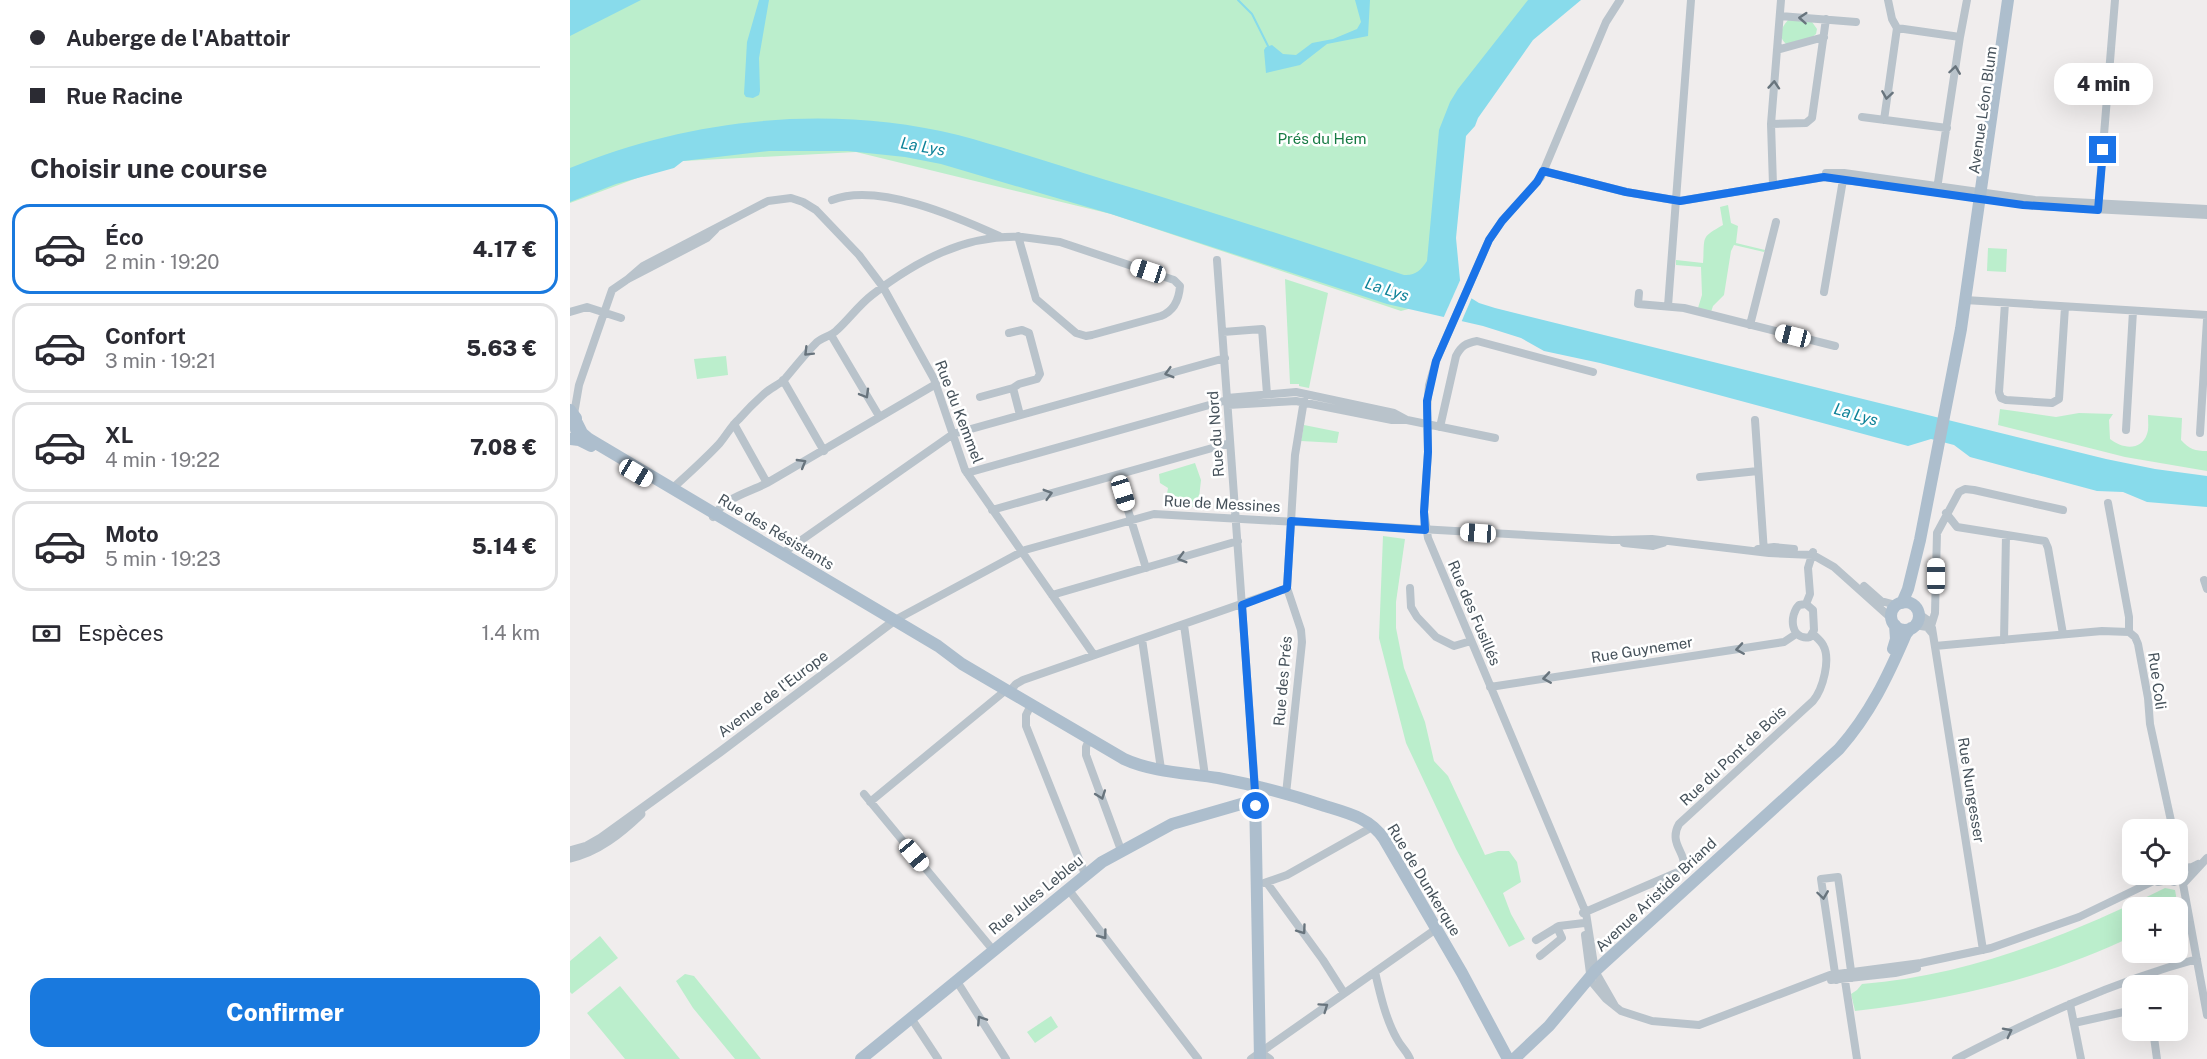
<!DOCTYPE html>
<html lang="fr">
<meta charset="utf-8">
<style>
body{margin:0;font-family:"Public Sans",sans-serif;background:#f7f7f7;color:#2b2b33;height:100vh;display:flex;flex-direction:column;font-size:22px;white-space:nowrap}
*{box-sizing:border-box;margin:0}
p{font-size:20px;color:#7c7c81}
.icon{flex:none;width:33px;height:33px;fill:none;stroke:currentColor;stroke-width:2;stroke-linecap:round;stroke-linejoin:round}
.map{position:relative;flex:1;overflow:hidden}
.details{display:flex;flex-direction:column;background:#fff;width:570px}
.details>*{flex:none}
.guide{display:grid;align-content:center;height:132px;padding:0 30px;background:#fff}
.fabs{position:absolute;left:1552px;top:819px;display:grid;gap:12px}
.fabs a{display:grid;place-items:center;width:66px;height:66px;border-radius:12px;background:#fff;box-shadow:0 6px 24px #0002;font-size:30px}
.end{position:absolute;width:27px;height:27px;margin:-14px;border:8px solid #1a73e8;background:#fff;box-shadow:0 0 0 3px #fff}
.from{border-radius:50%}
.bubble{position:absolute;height:42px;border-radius:18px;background:#fff;box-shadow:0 6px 24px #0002;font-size:20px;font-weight:800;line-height:42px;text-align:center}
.car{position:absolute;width:18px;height:36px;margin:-18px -9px;border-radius:8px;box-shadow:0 0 4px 2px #0007;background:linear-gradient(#fff 24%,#345 0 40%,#fff 0 76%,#345 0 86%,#fff 0)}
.guide b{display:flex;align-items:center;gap:21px;height:57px;font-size:22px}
.guide b+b{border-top:2px solid #e1e1e2}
.guide i{width:15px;height:15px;background:#2b2b33}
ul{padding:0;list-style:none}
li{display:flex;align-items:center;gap:18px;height:90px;margin:0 12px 9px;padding:0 18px;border:3px solid #e1e1e2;border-radius:18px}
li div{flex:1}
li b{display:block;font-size:22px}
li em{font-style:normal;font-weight:800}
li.current{border-color:#1979de}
li>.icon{width:54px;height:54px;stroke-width:1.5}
h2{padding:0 30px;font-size:27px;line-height:72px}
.pay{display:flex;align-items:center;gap:15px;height:66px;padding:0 30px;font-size:22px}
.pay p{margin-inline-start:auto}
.primary-button{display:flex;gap:12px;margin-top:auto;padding:12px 30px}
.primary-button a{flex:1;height:69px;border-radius:18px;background:#1979de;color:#fff;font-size:24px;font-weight:800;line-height:69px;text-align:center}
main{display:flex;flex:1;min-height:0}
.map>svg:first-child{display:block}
.green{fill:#bec}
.water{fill:#88dbeb}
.pier{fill:#f0eded}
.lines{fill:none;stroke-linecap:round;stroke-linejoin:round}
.stream{stroke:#88dbeb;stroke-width:2}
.minor{stroke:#b9c3cb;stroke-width:8}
.tertiary{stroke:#b9c3cb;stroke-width:9}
.primary{stroke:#adbecd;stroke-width:12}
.oneway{stroke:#68747d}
.route{stroke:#1a73e8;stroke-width:8}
.labels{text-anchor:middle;stroke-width:5;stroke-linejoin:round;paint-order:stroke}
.street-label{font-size:15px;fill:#46525b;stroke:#fff}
.park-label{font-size:15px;fill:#177b44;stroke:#fff}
.water-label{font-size:16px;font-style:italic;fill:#0d8298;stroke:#fff}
</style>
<main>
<section class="details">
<div class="guide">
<b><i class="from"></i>Auberge de l'Abattoir</b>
<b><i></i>Rue Racine</b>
</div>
<h2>Choisir une course</h2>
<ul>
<li class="current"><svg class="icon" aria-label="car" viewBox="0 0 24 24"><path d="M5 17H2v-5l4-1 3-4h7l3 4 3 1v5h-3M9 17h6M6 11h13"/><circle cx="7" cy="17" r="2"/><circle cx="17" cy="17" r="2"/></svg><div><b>Éco</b><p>2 min · 19:20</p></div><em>4.17 €</em></li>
<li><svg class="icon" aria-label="car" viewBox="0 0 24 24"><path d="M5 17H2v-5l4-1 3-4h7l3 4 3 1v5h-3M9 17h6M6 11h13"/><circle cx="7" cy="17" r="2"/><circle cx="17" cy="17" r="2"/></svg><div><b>Confort</b><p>3 min · 19:21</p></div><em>5.63 €</em></li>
<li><svg class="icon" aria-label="car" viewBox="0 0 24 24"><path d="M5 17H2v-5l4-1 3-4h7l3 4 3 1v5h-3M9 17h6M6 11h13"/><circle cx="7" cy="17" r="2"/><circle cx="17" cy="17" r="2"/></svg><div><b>XL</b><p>4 min · 19:22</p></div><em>7.08 €</em></li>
<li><svg class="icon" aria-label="car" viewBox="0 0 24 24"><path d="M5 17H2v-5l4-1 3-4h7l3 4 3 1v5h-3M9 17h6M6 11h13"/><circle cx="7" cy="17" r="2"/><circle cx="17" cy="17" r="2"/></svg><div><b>Moto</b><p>5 min · 19:23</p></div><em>5.14 €</em></li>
</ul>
<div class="pay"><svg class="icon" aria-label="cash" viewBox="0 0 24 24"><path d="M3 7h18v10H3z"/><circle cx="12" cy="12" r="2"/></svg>Espèces<p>1.4 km</p></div>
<div class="primary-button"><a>Confirmer</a></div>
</section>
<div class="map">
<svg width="1637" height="1059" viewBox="0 0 1637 1059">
<rect width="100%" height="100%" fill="#f0eded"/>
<!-- green -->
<path class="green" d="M0 0H1005L959 38 894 136 849 306 831 311 541 214 286 152 113 161 0 203Z
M1218 20 1242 22 1247 29 1246 34 1242 37 1216 44C1207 36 1212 27 1218 20Z
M1158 205 1161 223 1168 226 1166 243 1195 250 1194 252 1164 245 1161 251 1154 295 1143 306 1141 312 1128 308 1132 295 1131 267 1106 265V260L1133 263C1135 236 1130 238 1153 225L1150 207Z
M1418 248 1437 249 1436 272 1417 271Z
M715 279 758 293 739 388 729 386V384H720Z
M156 356 158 375 127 379 124 359Z
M1430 409 1486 417 1509 413 1543 414 1539 420 1540 439C1551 448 1571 452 1577 434 1579 429 1578 421 1578 415L1612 418 1611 440C1619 449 1625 451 1637 451V471L1555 457 1428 425Z
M734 425 769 432 767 443 731 441Z
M625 463 631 480 628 507 595 505 598 488 590 483 589 474Z
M813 536 835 539 826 602V628L834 668 855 722 864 761 878 776 915 855 928 851H939L947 862 951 882 933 893 941 914 955 939 939 947 886 849 836 743 809 638Z
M1595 888 1605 890 1609 913 1608 914V908H1563V936C1477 978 1379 1000 1285 1011L1281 994 1287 990 1292 984C1399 976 1499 935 1595 888Z
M30 936 48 958 2 994 0 992V961Z
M115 974 124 976 191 1059H165L123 1008 106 981Z
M50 986 110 1059H55L17 1013Z
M481 1016 488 1027 465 1043 457 1032Z"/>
<!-- water -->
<path class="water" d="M0 0H71L0 36Z
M189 0H199L189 58 190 91 189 95 183 98 176 97 174 94 177 42Z
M785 0H800L798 36 757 44 730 65 696 73 694 50 696 47 702 45 713 54 726 55 742 43 763 39 787 29 791 22Z
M958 0H1011L963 40 908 118 905 126 896 136 886 238 890 280 901 298 909 303 925 308 1536 459 1585 469 1637 476V507L1577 502 1553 492 1527 491 1400 457 1384 445 1361 439 1338 446 1030 363 974 351 951 338 913 326 817 304 541 214 371 164 335 157 278 151H199L113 161 104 168 46 184 0 202V168C121 118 260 104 388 135 437 148 486 165 536 180 636 210 735 242 834 275 845 276 851 270 857 261L869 130 880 102 888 89Z"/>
<!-- pier -->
<path class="pier" d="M892 276 903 295 890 325 872 321Z"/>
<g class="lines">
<!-- stream -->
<path class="stream" d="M668 0 682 14 698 46"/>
<!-- minor -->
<path class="minor" d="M1210 16 1286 22
M1327 28 1390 37 1367 189
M1390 37 1397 0
M1207 50 1254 37
M1292 117 1377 128
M1314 120 1327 28 1322 19 1318 0
M1201 124 1236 123 1242 118 1256 19
M973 171 1056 192 1110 201 1254 177 1466 206 1637 215
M1256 173H1274L1465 200 1637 209
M1203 185 1201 124 1211 0
M262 200C308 182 387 217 429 236
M1528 208 1545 0
M647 260 685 787
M58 279 73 266 198 201 221 198 233 202 246 210 289 255 313 287 364 379 395 470 524 655
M1254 292 1274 174
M1069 293 1068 304 1114 308 1265 346
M1395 300 1637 315
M1435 303 1429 392 1431 398 1436 400 1482 403 1489 399 1495 307
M1098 306 1121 0
M0 312 17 307 51 318
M1180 325 1206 222
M653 332 692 329 697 394
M439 333 452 330 459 333 470 374 467 379 449 384 443 388
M261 335 309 416
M213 380 254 451
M410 397 443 388 450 415
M657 398 726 392 824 413 837 420
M658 405 726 401 822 420H837L925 438
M4 414 9 385 42 290 58 279 137 238 145 230
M1185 420 1194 552
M164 424 197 483
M870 427 886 356C891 346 896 343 907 341L1023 372
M1556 430 1563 311
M1630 433 1637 320
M397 473 657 400
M547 475 576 568
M1130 477 1188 471
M103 488C118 474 135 459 149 444 156 436 161 426 169 419 177 410 186 401 195 393 201 388 208 385 214 380 225 367 235 354 247 342 253 337 261 336 267 330 279 319 289 305 302 295 346 261 396 234 452 237L490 242 604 280 610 286C609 300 604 311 591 316L522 335 516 336 506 333 466 299 448 236
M1538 503 1559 617V632L1565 637 1568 644 1578 698 1580 724 1603 830
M422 510 660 443
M1376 513 1387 527 1475 541 1478 548 1493 634
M143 517C155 497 178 493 197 483L366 384
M1054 543 1083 546 1093 543
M1188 549 1204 547 1224 549
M213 553 383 434 655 358
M1634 580 1637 589
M1294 586 1311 601 1326 605
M840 588 841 607 847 617 866 637 884 646 901 641
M482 595 668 541
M1236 604 1243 610 1244 630 1240 637C1220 641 1219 615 1229 605Z
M1236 604 1240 594 1238 568 1243 552
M1349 614 1359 621 1362 628 1413 950
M325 620 455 550 584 514 1042 540 1082 539 1199 553 1243 555 1264 567 1322 619
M614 625 635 776
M1345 625 1357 627 1362 633
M1361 626 1365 613 1367 533 1389 492 1395 489 1404 490 1493 510
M572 639 591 769
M1434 640 1436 535
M1365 646 1532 631 1559 632
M920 687 1214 642 1226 634
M439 692 446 684 453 680 717 588
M461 705 456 715V726L515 874
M519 740 516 747V755L551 850
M294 794 423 950
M716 794 732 642 731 630 717 588 725 455 735 394
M300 802 436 690
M1608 860 1611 867
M1614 868 1622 867 1628 864
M1588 882 1597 880 1604 882
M694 883 717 875 804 826
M697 883 753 960 774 993
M1613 884 1637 1015
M1613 884 1637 858
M498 889 628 1059
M1013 913 1108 872C1125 857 1096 847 1109 824L1243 701C1253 689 1261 659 1253 645 1251 641 1246 637 1243 634
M1015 935 1021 981 1036 999 1051 1011 1082 1021 1129 1025 1260 975 1351 963 1421 948 1509 917 1598 874
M966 940 989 926 1014 923
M970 956 992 938 987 927
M805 972C810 994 816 1020 827 1039 831 1047 837 1051 840 1059
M1274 974 1287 1059
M1573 976 1575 986
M386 980 436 1059
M1261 980 1325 973 1347 968
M1266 980 1251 879 1268 877 1282 978
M1500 1004 1511 1059
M1045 1006 1025 971 1016 913 858 538 854 512 858 452 857 408 859 385 866 361 919 240 932 221 971 177 1036 22 1050 0
M341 1018 368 1059
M1504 1023 1563 1010
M1583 1030 1587 1059
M690 1052 700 1059
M681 1059 866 929
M1386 1059C1463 1019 1542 982 1627 959"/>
<!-- tertiary -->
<path class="tertiary" d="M0 851 17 846 31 838 150 752 325 620
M0 858C28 852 51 833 71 814"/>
<!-- primary -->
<path class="primary" d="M0 410 6 418V430
M7 423 12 433 19 439 368 646 392 664 554 759C582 772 617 773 648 778 684 785 720 794 755 806 778 813 800 818 814 839L892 973 938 1059
M0 439 9 440 21 446
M1321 616a14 14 0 1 1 28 0a14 14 0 1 1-28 0Z
M1332 603 1338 589 1350 540 1391 329 1438 0
M1323 649 1326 639 1325 625
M685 793 690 1059
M291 1059 532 862 602 824 685 800
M944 1059 979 1026 1025 971 1269 749C1300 714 1318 676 1336 634L1341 628"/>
</g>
<!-- one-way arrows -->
<defs><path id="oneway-chevron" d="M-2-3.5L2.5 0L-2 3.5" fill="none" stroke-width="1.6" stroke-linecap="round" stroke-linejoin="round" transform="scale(1.5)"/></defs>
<g class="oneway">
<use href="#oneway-chevron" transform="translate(1233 18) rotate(-176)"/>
<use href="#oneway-chevron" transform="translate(1385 70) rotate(-82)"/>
<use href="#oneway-chevron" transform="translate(1204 85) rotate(-86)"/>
<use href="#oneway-chevron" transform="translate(1317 95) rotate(99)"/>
<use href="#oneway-chevron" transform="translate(238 352) rotate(135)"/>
<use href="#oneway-chevron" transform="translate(599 373) rotate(164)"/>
<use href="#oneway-chevron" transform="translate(295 394) rotate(60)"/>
<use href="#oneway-chevron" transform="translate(232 463) rotate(-30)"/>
<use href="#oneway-chevron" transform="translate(478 494) rotate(-16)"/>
<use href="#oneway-chevron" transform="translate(612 558) rotate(164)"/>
<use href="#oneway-chevron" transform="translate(1170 649) rotate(171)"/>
<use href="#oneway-chevron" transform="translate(977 678) rotate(171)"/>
<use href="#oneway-chevron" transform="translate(531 795) rotate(70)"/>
<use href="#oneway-chevron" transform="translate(1253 895) rotate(82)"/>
<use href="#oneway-chevron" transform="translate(732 930) rotate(54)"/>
<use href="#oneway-chevron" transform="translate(533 935) rotate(53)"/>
<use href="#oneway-chevron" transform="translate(754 1007) rotate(-35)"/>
<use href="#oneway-chevron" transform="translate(411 1020) rotate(-123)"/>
<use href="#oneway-chevron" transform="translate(1438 1032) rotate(-27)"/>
</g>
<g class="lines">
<!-- route -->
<path class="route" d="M686 806 672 605 717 588 721 521 855 530 854 512 858 452 857 401 866 361 919 240 932 221 967 182 973 171 1056 192 1110 201 1254 177 1453 205 1528 210 1533 150"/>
</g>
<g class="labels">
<!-- street labels -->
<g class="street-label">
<text transform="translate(1413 110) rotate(-82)" y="5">Avenue Léon Blum</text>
<text transform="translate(389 412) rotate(69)" y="5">Rue du Kemmel</text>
<text transform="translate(646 434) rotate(-94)" y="5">Rue du Nord</text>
<text transform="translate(652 504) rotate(3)" y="5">Rue de Messines</text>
<text transform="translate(206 532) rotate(31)" y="5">Rue des Résistants</text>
<text transform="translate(904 613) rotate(67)" y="5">Rue des Fusillés</text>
<text transform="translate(1072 650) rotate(-9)" y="5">Rue Guynemer</text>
<text transform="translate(713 681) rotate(-85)" y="5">Rue des Prés</text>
<text transform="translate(1587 681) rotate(82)" y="5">Rue Coli</text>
<text transform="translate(203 694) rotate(-37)" y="5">Avenue de l'Europe</text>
<text transform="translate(1163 756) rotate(-43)" y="5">Rue du Pont de Bois</text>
<text transform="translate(1401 790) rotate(81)" y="5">Rue Nungesser</text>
<text transform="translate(854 880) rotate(59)" y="5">Rue de Dunkerque</text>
<text transform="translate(466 895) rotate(-39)" y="5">Rue Jules Lebleu</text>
<text transform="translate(1086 895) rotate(-43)" y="5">Avenue Aristide Briand</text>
</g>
<!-- park labels -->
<g class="park-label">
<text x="752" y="144">Prés du Hem</text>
</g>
<!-- water labels -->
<g class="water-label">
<text transform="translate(353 146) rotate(10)" y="6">La Lys</text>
<text transform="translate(817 289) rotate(18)" y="6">La Lys</text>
<text transform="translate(1286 414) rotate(16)" y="6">La Lys</text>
</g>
</g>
</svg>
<div class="fabs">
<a><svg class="icon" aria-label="locate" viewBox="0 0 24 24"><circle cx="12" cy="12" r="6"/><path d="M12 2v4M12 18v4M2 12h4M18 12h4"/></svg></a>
<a>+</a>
<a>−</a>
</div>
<i class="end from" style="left:686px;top:806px"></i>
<i class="end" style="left:1533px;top:150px"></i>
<div class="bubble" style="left:1484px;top:63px;width:99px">4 min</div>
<i class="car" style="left:578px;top:271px;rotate:288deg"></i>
<i class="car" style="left:1223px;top:336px;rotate:284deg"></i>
<i class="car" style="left:66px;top:473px;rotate:121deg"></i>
<i class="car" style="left:553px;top:493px;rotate:163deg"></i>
<i class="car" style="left:908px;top:533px;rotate:274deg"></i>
<i class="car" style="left:1366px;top:576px;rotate:0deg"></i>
<i class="car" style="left:344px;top:855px;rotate:140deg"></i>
</div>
</main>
